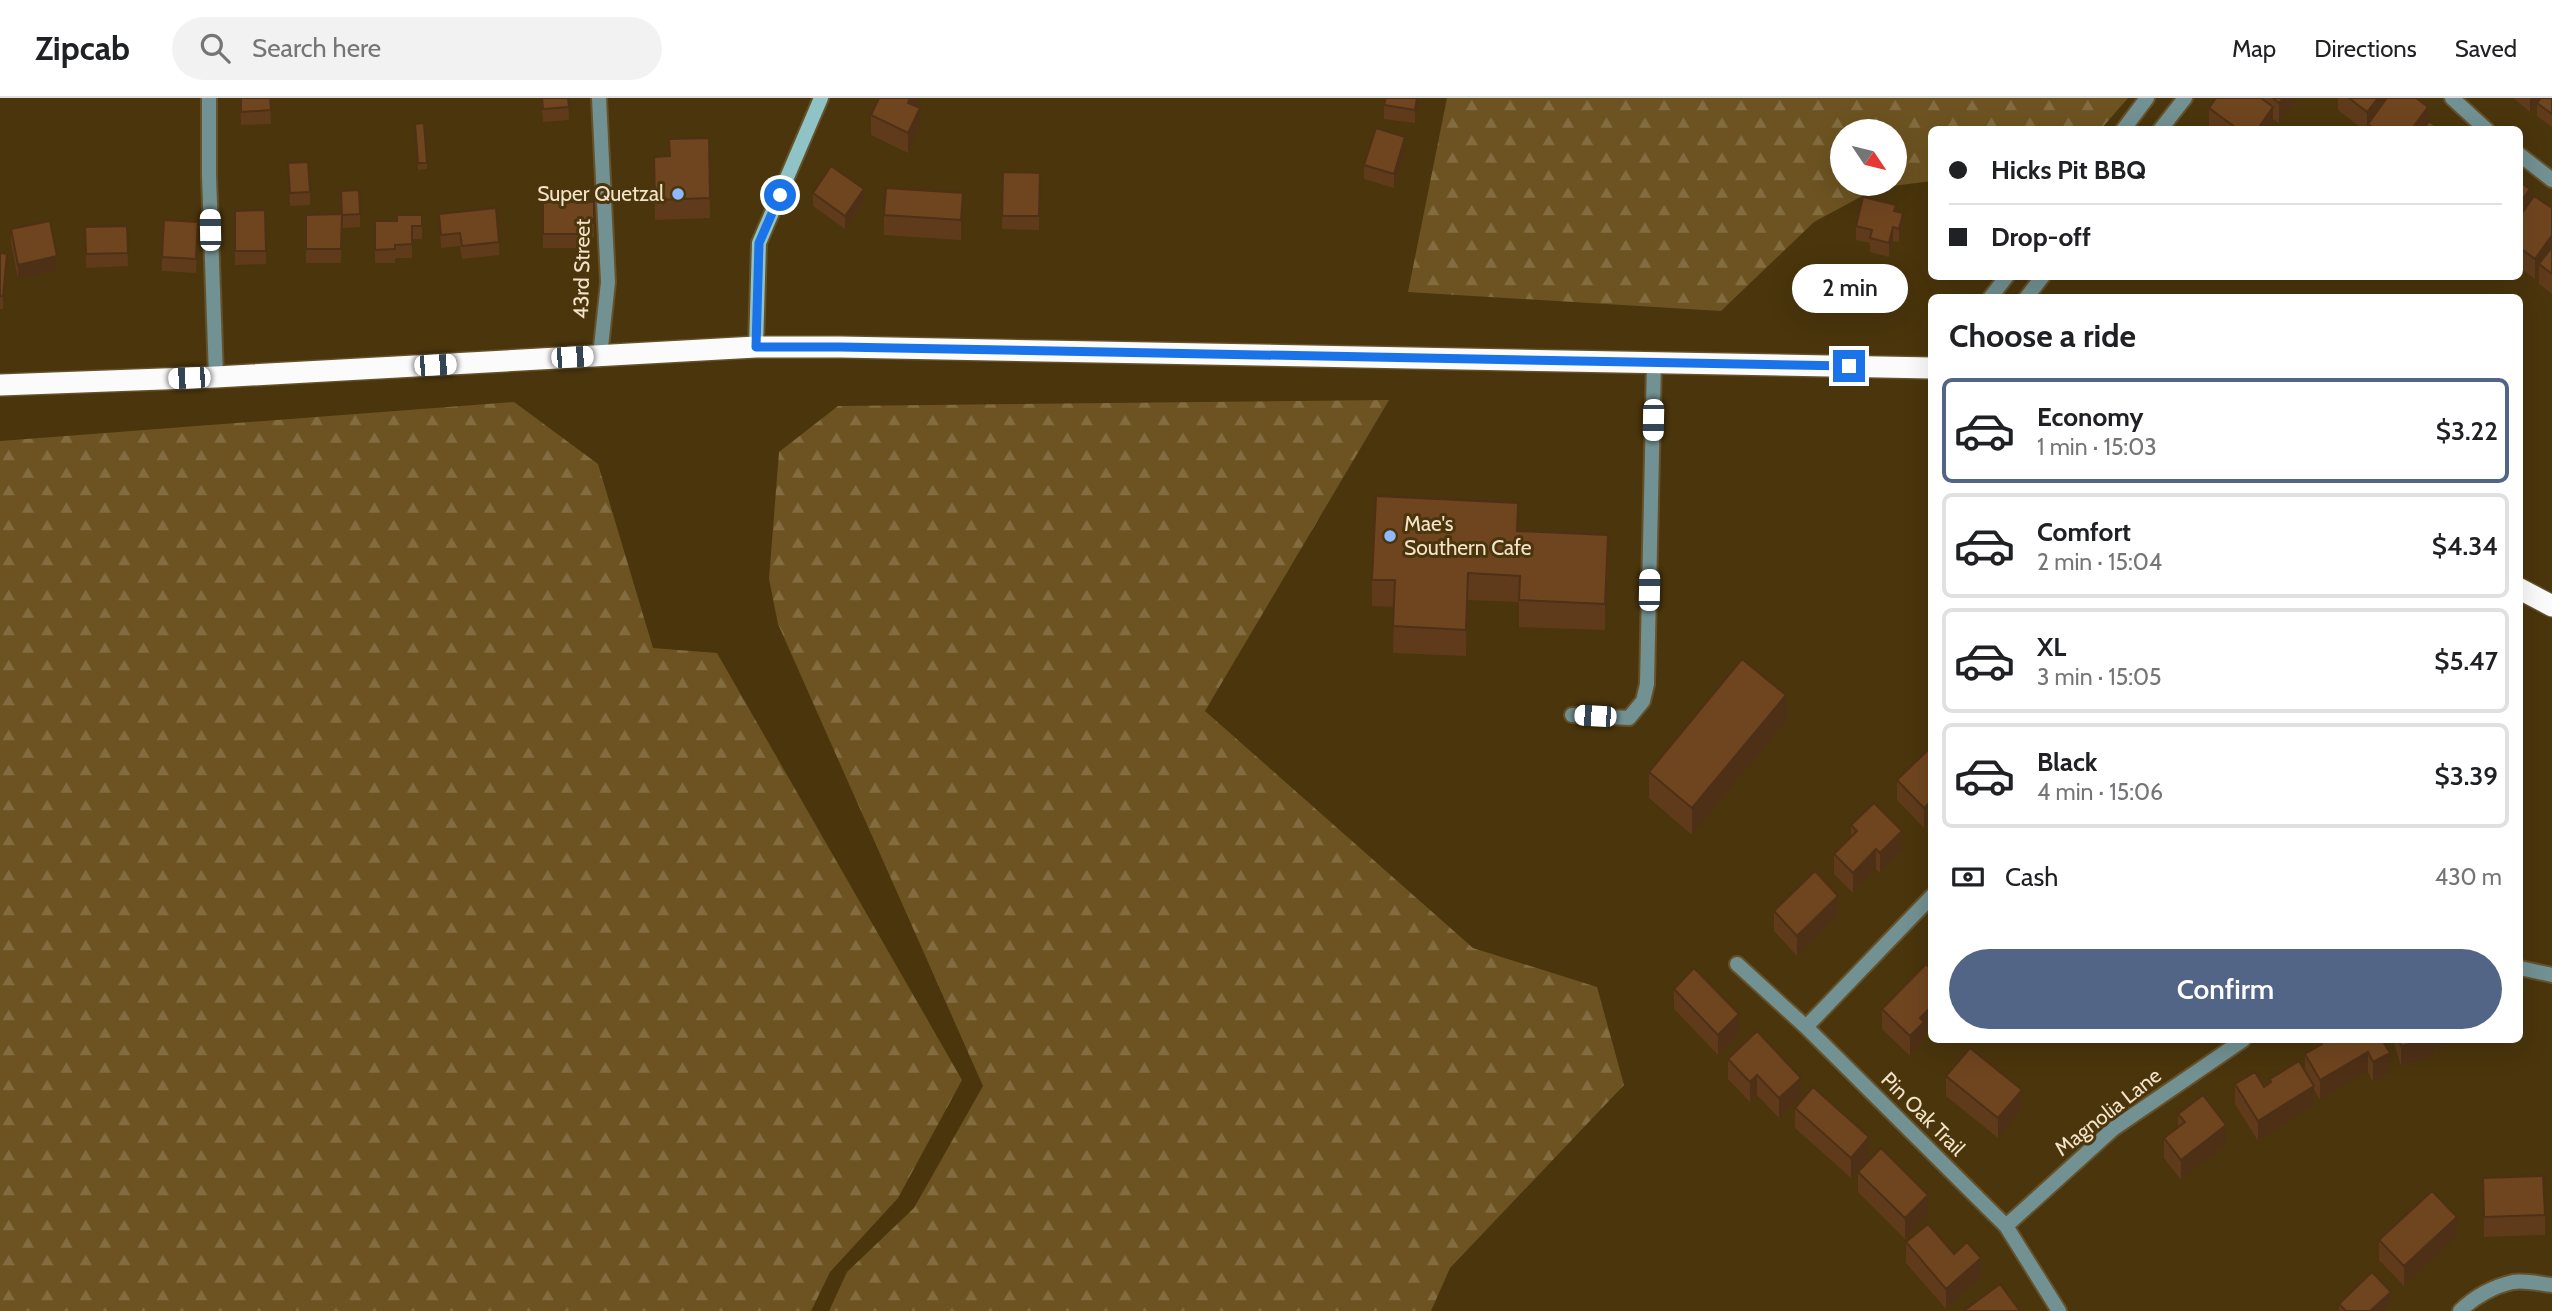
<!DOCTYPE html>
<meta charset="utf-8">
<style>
body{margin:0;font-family:Cabin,sans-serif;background:#f2f2f2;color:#202124;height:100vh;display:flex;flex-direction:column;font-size:26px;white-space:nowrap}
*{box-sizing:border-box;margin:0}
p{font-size:23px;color:#757577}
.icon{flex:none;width:38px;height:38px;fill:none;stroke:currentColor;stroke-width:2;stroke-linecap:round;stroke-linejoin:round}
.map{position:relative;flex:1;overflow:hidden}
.panel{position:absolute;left:1928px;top:196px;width:595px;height:749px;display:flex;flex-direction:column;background:#fff;border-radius:10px;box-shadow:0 7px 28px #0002}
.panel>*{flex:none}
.top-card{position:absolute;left:1928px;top:28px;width:595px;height:154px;border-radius:10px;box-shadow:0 7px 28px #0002;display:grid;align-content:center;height:154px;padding:0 21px;background:#fff}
.needle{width:46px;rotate:125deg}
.buttons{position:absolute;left:1830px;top:21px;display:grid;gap:14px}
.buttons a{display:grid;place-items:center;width:77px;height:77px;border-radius:50%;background:#fff;box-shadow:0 7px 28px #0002;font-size:35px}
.end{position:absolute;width:32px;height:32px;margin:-16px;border:9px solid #1a73e8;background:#fff;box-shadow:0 0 0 4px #fff}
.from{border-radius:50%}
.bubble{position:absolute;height:49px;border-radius:24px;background:#fff;box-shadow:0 7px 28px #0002;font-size:23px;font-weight:600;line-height:49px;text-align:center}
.car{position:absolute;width:21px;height:42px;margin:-21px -10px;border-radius:9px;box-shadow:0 0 5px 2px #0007;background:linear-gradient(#fff 24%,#345 0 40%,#fff 0 76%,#345 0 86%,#fff 0)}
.top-card b{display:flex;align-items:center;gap:24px;height:66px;font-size:26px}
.top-card b+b{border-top:2px solid #e0e0e0}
.top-card i{width:18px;height:18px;background:#202124}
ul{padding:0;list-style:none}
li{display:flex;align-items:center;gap:21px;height:105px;margin:0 14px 10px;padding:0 7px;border:4px solid #e0e0e0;border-radius:10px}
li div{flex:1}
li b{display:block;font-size:26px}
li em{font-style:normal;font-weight:600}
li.selected{border-color:#526586}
li>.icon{width:63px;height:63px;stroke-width:1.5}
h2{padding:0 21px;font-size:32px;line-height:84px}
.pay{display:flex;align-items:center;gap:18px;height:77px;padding:0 21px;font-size:26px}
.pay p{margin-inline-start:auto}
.cta{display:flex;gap:14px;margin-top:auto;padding:14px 21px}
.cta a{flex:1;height:80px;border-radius:42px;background:#526586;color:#fff;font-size:28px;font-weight:600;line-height:80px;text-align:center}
header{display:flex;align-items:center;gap:42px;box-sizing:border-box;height:98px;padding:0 35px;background:#fff;border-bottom:2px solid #e0e0e0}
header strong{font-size:33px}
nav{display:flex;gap:38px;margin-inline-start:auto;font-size:24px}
.search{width:490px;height:63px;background:#f2f2f2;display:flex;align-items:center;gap:18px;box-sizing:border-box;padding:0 24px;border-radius:38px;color:#757577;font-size:26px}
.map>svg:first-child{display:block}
.forest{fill:url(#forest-firs);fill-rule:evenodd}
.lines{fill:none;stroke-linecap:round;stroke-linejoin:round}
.street-casing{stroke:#65512a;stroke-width:18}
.secondary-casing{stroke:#65512a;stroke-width:18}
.highway-casing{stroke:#65512a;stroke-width:24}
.street{stroke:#729192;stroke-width:14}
.secondary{stroke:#90c3c5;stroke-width:14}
.highway{stroke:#fbfbfb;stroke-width:21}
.wall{fill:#5f3b1b}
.shaded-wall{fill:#4e3016}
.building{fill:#6f451f;stroke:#4e3016;stroke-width:2}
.route{stroke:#1a73e8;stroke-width:9}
.poi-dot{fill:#8fb8fd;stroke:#4a350c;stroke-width:2.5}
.labels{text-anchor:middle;stroke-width:6;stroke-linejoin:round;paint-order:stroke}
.poi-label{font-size:21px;fill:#f3e3c9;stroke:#4a350c;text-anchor:end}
.street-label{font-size:21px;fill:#f3e3c9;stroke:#4a350c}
</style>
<header>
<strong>Zipcab</strong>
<div class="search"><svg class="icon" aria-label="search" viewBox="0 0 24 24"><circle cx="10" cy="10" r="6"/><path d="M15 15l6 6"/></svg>Search here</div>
<nav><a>Map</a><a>Directions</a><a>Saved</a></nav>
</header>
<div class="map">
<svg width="2552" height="1213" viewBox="0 0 2552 1213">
<defs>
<pattern id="forest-firs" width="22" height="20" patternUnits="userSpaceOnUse" patternTransform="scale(1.75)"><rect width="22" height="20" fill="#6d5321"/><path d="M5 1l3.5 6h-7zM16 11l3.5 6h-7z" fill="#826c40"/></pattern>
</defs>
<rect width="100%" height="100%" fill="#4a350c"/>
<!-- forest -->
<path class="forest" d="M1447 0H2128L2101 31 1932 32V83L1877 90 1814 124 1721 213 1408 194ZM1843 33H1895V86H1843Z
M1389 302 1205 613 1473 850 1597 889 1624 987 1450 1170 1431 1213H829L847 1174 914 1110 983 988 778 526 769 481 779 354 838 308Z
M514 304 598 366 653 550 717 555 962 982 898 1100 830 1174 811 1213H0V343Z"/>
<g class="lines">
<!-- street casing -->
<g class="street-casing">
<path id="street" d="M209 0V77L216 279
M599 0 608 184 600 258
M2452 0 2487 32
M2123 32 2147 0
M2160 32 2185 0
M2520 57 2552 82
M1990 200 2007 178
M2026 200 2043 178
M1572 617 1629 620 1643 603 1647 586 1654 264
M1737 866 1806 929 2006 1128 2059 1213
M2520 870 2552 877
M1806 929 1932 798
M2006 1128 2113 1031 2243 942
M2460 1213C2474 1199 2494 1188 2513 1184 2525 1182 2540 1186 2552 1187"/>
</g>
<!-- secondary casing -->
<g class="secondary-casing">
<path id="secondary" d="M756 249 759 145 821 0"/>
</g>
<!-- highway casing -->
<g class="highway-casing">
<path id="highway" d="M0 287 216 279 756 249H840L1932 270
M2520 491 2552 508"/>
</g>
<!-- street -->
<use href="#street" class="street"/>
<!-- secondary -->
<use href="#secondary" class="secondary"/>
<!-- highway -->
<use href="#highway" class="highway"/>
</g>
<!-- wall -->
<path class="wall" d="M240 0H270L271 26 241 27Z
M541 0H568L569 22 543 24Z
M1418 0 1415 25 1384 21V7Z
M2216 0H2296V3L2279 25 2273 21V29L2271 32H2210L2209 30V10Z
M2338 0H2416L2428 25 2441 32H2364L2338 12Z
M2513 0H2552V29L2537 18V5L2530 14Z
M916 8 920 30 908 55 871 37V17Z
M415 32 427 65V71L418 72Z
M709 40 710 120 655 122 654 59 669 58Z
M1405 53 1394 90 1364 81V67Z
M288 65 310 94V107L290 108Z
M1003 74 1040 75 1039 132 1002 131Z
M2520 84 2530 104 2552 110V196L2539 186V175L2535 181 2520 170Z
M341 93 360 116V129L342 130V128L341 165H306V117L341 116Z
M813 95 864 105 845 131 813 108Z
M543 104H594V139H582L581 150H543Z
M265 112 266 166 235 167V113Z
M1896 113 1903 128 1899 144 1893 143 1889 159 1870 154V145L1856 142V128Z
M963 115 961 142 884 137V117Z
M439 116 499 144V157L462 161 460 148 441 150Z
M422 117V141H412V160H395V165H375V123H397Z
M127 128 128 168 86 170 85 129Z
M11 131 57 172 18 181 11 145Z
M198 138 196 175 162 173V159Z
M0 155 7 169 3 211H0Z
M1518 433 1608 464 1605 532 1519 529V504L1468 502 1466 558 1393 555 1394 509 1372 508V482Z
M1786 624 1692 737 1649 700V674Z
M1929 651 1924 730 1897 702V682Z
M1851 727 1902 753 1880 775 1876 771 1853 795 1834 776V756L1851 739Z
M1774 813 1838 818 1797 858 1774 833Z
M1674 891 1739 936 1718 957 1674 911Z
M1882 911 1924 936V944L1910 958 1882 931Z
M2320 942H2382L2390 975 2373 984 2368 974 2320 1002 2314 991V1008L2258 1043 2235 1006V986L2264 989 2270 985V981L2305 974V956L2319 947Z
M2393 942H2468L2434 951V959L2401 968Z
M1728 961 1801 1000 1779 1020 1757 997 1750 1004 1728 981Z
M1946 978 2022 1012 1998 1040 1946 998Z
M1795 1010 1869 1059 1851 1080 1795 1030Z
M2178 1016 2226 1047 2181 1082 2164 1060V1040L2178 1029Z
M1858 1074 1928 1117 1905 1141 1858 1094Z
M2483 1080 2545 1117V1137L2484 1139Z
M2457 1139 2404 1188 2379 1162V1142Z
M1906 1144 1954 1156 1981 1180 1946 1211 1906 1165Z
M2339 1206 2391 1207 2384 1213H2339Z"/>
<!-- shaded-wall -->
<path class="shaded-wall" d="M910 0H920L908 25V5Z
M1417 0H1418V5L1415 25V12Z
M2283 0H2296V3L2279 25V5Z
M2378 0H2394L2368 26 2367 32V14Z
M2530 0H2542L2530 14Z
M2273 9V29L2271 32H2257Z
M2428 9V29L2426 32H2411Z
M920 10V30L908 55V35Z
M1405 39V53L1394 90V76Z
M864 91V105L845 131V118Z
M2530 91V111L2520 125V105Z
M963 95V115L961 142V122Z
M1903 115V128L1899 144V131Z
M1893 129V143L1889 159V145Z
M2552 137V157L2539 166V175L2535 181V161Z
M7 156V169L3 211V198Z
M57 158V172L18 181V167Z
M1608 437V464L1605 532V506Z
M1468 475V502L1466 558V532Z
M1786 597V624L1692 737V710Z
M1932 702V722L1924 730V710Z
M1902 733V753L1880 775V755Z
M1876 751V771L1853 795V775Z
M1838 798V818L1797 858V838Z
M1932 908V928L1924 936V944L1910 958V938L1920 920Z
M1739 916V936L1718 957V937Z
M2425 942H2468L2434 951V959L2401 968V948Z
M2368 954V974L2320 1002V982Z
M2390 955V975L2373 984V964Z
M1757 977V997L1750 1004V984Z
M1801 980V1000L1779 1020V1000Z
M2314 988V1008L2258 1043V1023Z
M2022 992V1012L1998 1040V1020Z
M2226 1027V1047L2181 1082V1062Z
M1869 1039V1059L1851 1080V1060Z
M1928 1097V1117L1905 1141V1120Z
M2457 1119V1139L2404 1188V1168Z
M1981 1160V1180L1946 1211V1191Z
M2391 1194V1207L2384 1213H2370Z"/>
<!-- building -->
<path class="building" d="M241 0H270L271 12 241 14Z
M542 0H568L569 9 543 11Z
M879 0H910L908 5 920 10 908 35 871 17Z
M1386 0H1417L1415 12 1384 7Z
M2216 0H2261L2273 9 2257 32H2239L2209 10Z
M2273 0H2283L2279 5Z
M2349 0H2378L2367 14Z
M2387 0H2416L2428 9 2411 32H2376L2368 26Z
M2541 0H2552V16L2537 5Z
M2429 23 2441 32H2423Z
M424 25 427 65H418L415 26Z
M1376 30 1405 39 1394 76 1364 67Z
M709 40 710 100 655 102 654 59 670 58 669 41Z
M308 64 310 94 290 95 288 65Z
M831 68 864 91 845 118 813 95Z
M1003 74 1040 75 1039 118H1002Z
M2520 84 2530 91 2520 105Z
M886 90 963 95 961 122 884 117Z
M359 92 360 116 342 117 341 93Z
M2534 98 2552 110V137L2535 161 2520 150V118Z
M1863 99 1896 107 1894 113 1903 115 1899 131 1893 129 1889 145 1870 140 1872 132 1856 128Z
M543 104H594V125H582L581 136H543Z
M496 110 499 144 462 148 460 135 441 137 439 116Z
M265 112 266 153H235V113Z
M342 116 341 151H306V117Z
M397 117H422V128H412V146L395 147V151L375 152V123H397Z
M164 122 198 124 196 161 162 159Z
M50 123 57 158 18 167 11 131Z
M127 128 128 155 86 156 85 129Z
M2552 149V176L2539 166Z
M0 155 7 156 3 198H0Z
M1376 398 1518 405 1517 433 1608 437 1605 506 1519 502 1520 478 1468 475 1466 532 1393 528 1395 482H1372Z
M1742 561 1786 597 1692 710 1649 674Z
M1929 651 1932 654V702L1924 710 1897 682Z
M1874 705 1902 733 1880 755 1876 751 1853 775 1834 756 1857 733 1851 727Z
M1815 773 1838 798 1797 838 1774 813Z
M1926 866 1932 872V908L1920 920 1924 924 1910 938 1882 911Z
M1694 870 1739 916 1718 937 1674 891Z
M1757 933 1801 980 1779 1000 1757 977 1750 984 1728 961Z
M2320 942H2382L2390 955 2373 964 2368 954 2320 982 2305 956 2322 946Z
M2399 942H2425L2401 948Z
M1970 950 2022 992 1998 1020 1946 978Z
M2299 963 2314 988 2258 1023 2235 986 2255 974 2264 989 2271 984 2270 981Z
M1813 989 1869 1039 1851 1060 1795 1010Z
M2203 997 2226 1027 2181 1062 2164 1040 2185 1024 2178 1016Z
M1881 1050 1928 1097 1905 1120 1858 1074Z
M2543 1078 2545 1117 2484 1119 2483 1080Z
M2432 1093 2457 1119 2404 1168 2379 1142Z
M1928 1126 1954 1156 1967 1144 1981 1160 1946 1191 1906 1144Z
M2372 1174 2391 1194 2370 1213H2346L2339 1206Z
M2000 1186 2020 1213H1966L1965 1212Z"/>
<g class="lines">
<!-- route -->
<path class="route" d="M780 97 759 145 756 249H840L1849 268"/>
</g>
<!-- markers -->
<g class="poi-dot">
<circle cx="678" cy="96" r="7"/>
<circle cx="1390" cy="438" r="7"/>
</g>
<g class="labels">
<!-- poi labels -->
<g class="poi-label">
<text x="664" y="103">Super Quetzal</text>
<text x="1404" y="433" text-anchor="start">Mae's<tspan x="1404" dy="24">Southern Cafe</tspan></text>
</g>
<!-- street labels -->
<g class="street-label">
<text transform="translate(582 171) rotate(-89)" y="7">43rd Street</text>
<text transform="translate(2108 1014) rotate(-38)" y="7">Magnolia Lane</text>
<text transform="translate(1923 1016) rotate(45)" y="7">Pin Oak Trail</text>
</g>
</g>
</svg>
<div class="buttons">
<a><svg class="needle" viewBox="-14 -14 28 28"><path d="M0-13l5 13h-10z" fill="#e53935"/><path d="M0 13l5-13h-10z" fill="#757577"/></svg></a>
</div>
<i class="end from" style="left:780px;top:97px"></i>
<i class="end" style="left:1849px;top:268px"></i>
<div class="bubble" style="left:1792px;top:166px;width:116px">2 min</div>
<i class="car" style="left:210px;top:132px;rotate:359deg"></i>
<i class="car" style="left:572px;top:259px;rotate:87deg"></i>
<i class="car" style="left:435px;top:267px;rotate:87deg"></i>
<i class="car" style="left:189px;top:280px;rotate:268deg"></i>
<i class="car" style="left:1653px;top:322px;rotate:181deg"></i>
<i class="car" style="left:1649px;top:492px;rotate:1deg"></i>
<i class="car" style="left:1595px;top:618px;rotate:273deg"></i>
<div class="top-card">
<b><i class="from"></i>Hicks Pit BBQ</b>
<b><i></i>Drop-off</b>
</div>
<section class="panel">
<h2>Choose a ride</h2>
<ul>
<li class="selected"><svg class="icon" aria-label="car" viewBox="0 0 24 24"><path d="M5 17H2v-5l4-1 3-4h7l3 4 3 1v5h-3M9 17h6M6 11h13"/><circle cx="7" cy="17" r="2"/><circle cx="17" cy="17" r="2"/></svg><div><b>Economy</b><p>1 min · 15:03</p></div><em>$3.22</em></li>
<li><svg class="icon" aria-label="car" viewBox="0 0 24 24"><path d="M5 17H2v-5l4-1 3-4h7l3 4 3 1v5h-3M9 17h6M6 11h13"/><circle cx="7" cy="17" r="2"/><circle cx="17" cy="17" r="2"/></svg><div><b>Comfort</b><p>2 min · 15:04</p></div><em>$4.34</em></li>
<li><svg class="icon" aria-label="car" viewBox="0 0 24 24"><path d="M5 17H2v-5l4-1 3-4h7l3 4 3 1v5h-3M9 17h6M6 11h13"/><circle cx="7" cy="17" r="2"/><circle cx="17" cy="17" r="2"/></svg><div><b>XL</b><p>3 min · 15:05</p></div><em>$5.47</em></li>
<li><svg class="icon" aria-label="car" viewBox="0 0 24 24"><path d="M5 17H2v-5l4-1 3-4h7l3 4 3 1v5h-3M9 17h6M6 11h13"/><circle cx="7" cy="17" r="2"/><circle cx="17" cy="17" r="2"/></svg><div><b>Black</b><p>4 min · 15:06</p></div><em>$3.39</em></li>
</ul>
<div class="pay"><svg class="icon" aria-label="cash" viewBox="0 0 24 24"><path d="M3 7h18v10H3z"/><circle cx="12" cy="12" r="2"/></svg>Cash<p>430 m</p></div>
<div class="cta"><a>Confirm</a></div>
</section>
</div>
